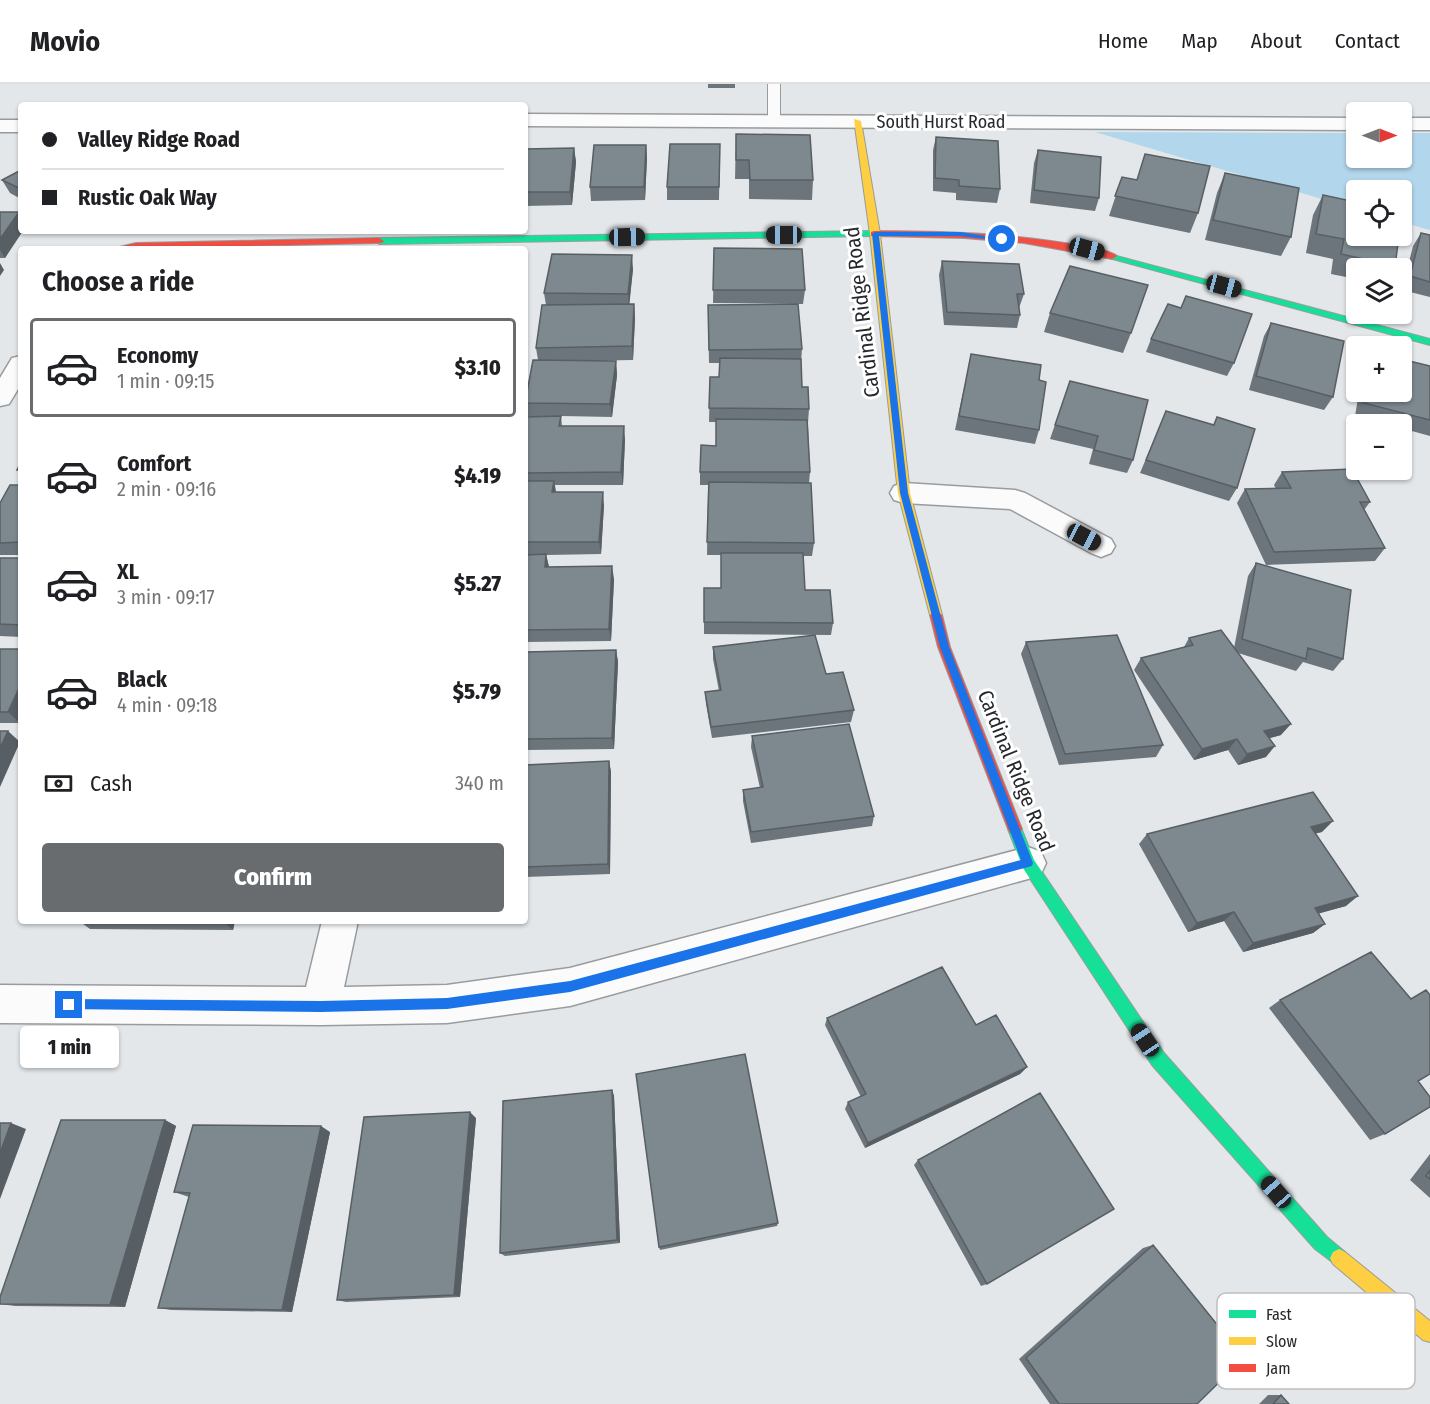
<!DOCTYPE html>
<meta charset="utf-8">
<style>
body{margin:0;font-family:"Fira Sans Condensed",sans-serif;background:#f6f6f6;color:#202124;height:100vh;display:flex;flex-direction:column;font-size:22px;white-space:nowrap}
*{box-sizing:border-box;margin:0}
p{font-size:20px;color:#757577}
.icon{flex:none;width:33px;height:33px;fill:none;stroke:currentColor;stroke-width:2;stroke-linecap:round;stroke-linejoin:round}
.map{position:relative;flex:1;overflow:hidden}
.sheet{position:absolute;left:18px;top:162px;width:510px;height:678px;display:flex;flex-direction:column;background:#fff;border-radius:6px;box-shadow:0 2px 4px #0004}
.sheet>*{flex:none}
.hud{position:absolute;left:18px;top:18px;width:510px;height:132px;border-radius:6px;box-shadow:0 2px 4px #0004;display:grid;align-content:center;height:132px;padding:0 24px;background:#fff}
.needle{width:39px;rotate:90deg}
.buttons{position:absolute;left:1346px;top:18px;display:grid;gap:12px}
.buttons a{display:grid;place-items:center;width:66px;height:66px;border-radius:6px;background:#fff;box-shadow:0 2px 4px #0004;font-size:30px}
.end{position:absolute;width:27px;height:27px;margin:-14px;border:8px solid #1a73e8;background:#fff;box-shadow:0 0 0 3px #fff}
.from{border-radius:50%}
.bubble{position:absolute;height:42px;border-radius:6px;background:#fff;box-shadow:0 2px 4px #0004;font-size:20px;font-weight:800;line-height:42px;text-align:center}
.car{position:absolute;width:18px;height:36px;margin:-18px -9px;border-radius:8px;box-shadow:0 0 4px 2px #0007;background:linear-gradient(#222 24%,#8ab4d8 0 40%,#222 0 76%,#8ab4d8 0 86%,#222 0)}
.hud b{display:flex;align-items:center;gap:21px;height:57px;font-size:22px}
.hud b+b{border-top:2px solid #e0e0e0}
.hud i{width:15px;height:15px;background:#202124}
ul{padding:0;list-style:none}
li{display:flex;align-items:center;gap:18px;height:99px;margin:0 12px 9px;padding:0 12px;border:3px solid transparent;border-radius:6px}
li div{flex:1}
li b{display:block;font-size:22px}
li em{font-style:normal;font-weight:800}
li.on{border-color:#686c6e}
li>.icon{width:54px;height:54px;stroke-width:1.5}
h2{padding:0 24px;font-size:27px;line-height:72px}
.pay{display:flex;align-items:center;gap:15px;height:66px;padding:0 24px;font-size:22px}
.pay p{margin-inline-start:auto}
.button{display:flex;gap:12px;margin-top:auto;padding:12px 24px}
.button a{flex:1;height:69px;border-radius:6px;background:#686c6e;color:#fff;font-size:24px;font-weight:800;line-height:69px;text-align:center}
header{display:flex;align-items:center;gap:36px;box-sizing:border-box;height:84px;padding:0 30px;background:#fff;border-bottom:2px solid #e0e0e0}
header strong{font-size:28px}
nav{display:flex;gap:33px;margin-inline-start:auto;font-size:21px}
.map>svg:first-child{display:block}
.green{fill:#b2d6ec}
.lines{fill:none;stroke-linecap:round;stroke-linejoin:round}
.lane-casing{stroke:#999c9e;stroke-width:2}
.street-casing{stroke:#999c9e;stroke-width:3}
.fast-casing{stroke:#999c9e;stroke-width:2}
.slow-casing{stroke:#999c9e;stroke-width:2}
.jam-casing{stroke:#999c9e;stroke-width:2}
.lane{fill:#fbfbfc;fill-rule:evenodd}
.street{fill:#fbfbfc;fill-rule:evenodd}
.fast{fill:#16e098;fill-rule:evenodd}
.slow{fill:#ffcf43;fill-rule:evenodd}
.jam{fill:#f24e42;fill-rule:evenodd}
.wall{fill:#6c757b}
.shaded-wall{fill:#585f64}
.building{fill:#7d888f;stroke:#585f64;stroke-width:1.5}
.route{fill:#1a73e8}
.labels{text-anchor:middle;stroke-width:6;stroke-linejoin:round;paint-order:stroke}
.far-street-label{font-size:18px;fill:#26292b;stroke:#fff}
.street-label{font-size:21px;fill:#26292b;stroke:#fff}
.key{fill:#fff;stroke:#bebfbf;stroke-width:1.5}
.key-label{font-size:16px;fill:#26292b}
</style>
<header>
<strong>Movio</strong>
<nav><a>Home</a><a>Map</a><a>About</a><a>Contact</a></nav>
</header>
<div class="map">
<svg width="1430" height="1320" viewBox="0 0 1430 1320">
<rect width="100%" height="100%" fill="#e3e7ea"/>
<!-- green -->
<path class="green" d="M1095 48 1356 49V74H1401V49H1430V146L1401 138V106H1356V125Z"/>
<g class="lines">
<!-- lane casing -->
<g class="lane-casing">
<path id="lane" d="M768 0H780V37L774 40 768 37Z"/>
</g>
<!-- street casing -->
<g class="street-casing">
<path id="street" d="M525 30 1356 34V46L525 42Z
M1401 34H1430V46H1401Z
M0 36H21V48H0Z
M21 272V300L9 320 0 322V294L12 274Z
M904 399 1015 406 1025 409 1111 455 1115 462 1111 469 1101 473 1091 469 1010 425 904 419 894 416 890 409 894 402Z
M1028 763 1041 768 1046 779 1041 790 1028 795 570 922 447 939 321 941 0 939V901L306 903 322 837H358L344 903 447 901 570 884Z"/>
</g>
<!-- fast casing -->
<g class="fast-casing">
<path id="fast" d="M874 147 877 148V152L379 160 374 157 379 154Z
M1109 170 1430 255V261L1109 174Z
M1015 739 1020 741 1034 776 1164 969 1327 1153 1345 1168 1348 1174 1345 1180 1339 1183 1315 1165 1152 981 1023 784 1008 745 1010 741Z"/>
</g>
<!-- slow casing -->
<g class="slow-casing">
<path id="slow" d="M854 35 861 37 880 150 910 409 942 531 936 536 930 531 898 409 870 150Z
M1339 1165 1345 1168 1430 1237V1258L1423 1256 1333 1180 1330 1174 1333 1168Z"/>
</g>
<!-- jam casing -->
<g class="jam-casing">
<path id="jam" d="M874 147C942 147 1010 149 1077 161 1089 163 1107 165 1117 172L1112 175 1024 159 964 154 871 152V148Z
M379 154 384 157 382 159 111 165 136 159Z
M936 526 942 531 950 563 1022 745 1020 749 1015 751 1010 749 1008 745 938 563 930 531Z"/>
</g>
<!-- lane -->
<use href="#lane" class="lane"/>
<!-- street -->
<use href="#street" class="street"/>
<!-- fast -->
<use href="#fast" class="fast"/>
<!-- slow -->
<use href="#slow" class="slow"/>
<!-- jam -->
<use href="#jam" class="jam"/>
</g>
<!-- wall -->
<path class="wall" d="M708 0H735V4H708Z
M736 50 813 96 812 116 749 115V95H735Z
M936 53 1000 105 997 119 956 116V109L933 107V66Z
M720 60 719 116H667V103Z
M646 61 647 74 645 116 591 117 590 103Z
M574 64 576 78 572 121 525 122V65Z
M1038 66 1099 114 1095 127 1030 119 1034 79Z
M21 86V115L10 109 2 96Z
M1225 89 1291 153 1281 172 1205 156 1217 109Z
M1122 93 1198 129 1190 149 1109 132Z
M1323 111 1395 182 1393 184H1356V195L1331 190 1333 175 1306 169 1313 131Z
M0 128H19L21 132V147L5 174H0Z
M1421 149 1430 151V213L1402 206 1413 162Z
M714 164 805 206 803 220 713 219Z
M942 177 1024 210 1019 224 1020 231 1017 244 944 241 939 191Z
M633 185 629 220H634L635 234 633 276 573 277H616L617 291 612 333 561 332 562 342 625 355 623 401H555L556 408 604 421 601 470 546 471 549 483 614 495 611 557 525 558V333L556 332H527L525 323V315L538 276 536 264 546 221 544 209Z
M708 221 802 265 801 279 802 303 809 325 808 339 810 388 809 399 814 459 812 472H803L805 506 833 539 831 551 704 550V504H721V471H707L708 401H700V388L716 362V338H709L710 293H719L720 279H709Z
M1181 224 1234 279 1227 292 1146 268 1151 255Z
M1050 229 1131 249 1123 269 1044 248Z
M1271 239 1333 313 1324 326 1249 306 1264 252Z
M971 270 1039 296V346L1035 360 955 346Z
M1430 282V352L1401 344V340H1386L1355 332 1359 308H1401Z
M1070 297 1133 376 1127 389 1089 380 1093 365 1050 355Z
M1166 327 1213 341 1217 333 1237 404 1229 417 1140 389Z
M1282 388 1370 418 1364 426 1385 464 1375 477 1266 481 1237 419 1245 405H1276L1274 401Z
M21 401V471H0V419Z
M0 474H21V553L0 552Z
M1256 479 1343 575 1333 587 1303 578 1296 587 1238 569 1281 651 1270 654 1266 673 1238 681 1228 666 1194 676 1134 586 1141 574 1184 563 1189 554 1234 564 1248 492Z
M1026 558 1163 661 1156 673 1059 681 1021 570Z
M713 563 826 590 854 626 851 638 712 654 706 620 705 608 719 607 713 575Z
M0 565H21V636L20 639H0Z
M616 566 618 578 614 665 525 666V568Z
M752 652 874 732 872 742 751 759 743 717V706L760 704 751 663Z
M609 677 611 688 610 790 525 793V681Z
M1322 748 1316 749 1346 822 1318 829 1325 840 1313 849 1243 868 1224 837 1188 848 1139 760 1147 750Z
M79 837H235L233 846 90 845Z
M1280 916 1418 997 1385 1050 1370 1056 1269 924Z
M827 934 976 941 1027 983 1020 990 865 1064 845 1025 848 1018 861 1013 825 941Z
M612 1006 614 1012 620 1159 505 1172 500 1169Z
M476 1034 460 1213 346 1218 337 1216Z
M165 1036 176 1042 125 1223 15 1222 0 1220Z
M330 1048 292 1228 171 1226 158 1224 189 1113 174 1108Z
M1430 1070V1114L1410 1096Z
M918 1076 987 1200 981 1202 914 1081Z
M778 1139 777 1142 660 1166 659 1163Z
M1153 1161 1197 1320H1050L1019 1275 1143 1164Z
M1268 1311H1281L1289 1320H1259Z"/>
<!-- shaded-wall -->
<path class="shaded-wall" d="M646 61 647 74 645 116 644 103Z
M574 64 576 78 572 121 570 108Z
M19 128 21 132V147H23L5 174 0 166V155Z
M632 171 633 185 629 224 628 210Z
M0 179 4 186 0 192Z
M634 220 635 234 633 276 632 262Z
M616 277 617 291 612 333 610 320Z
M624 342 625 355 623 401 621 388Z
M554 397 556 410 552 408Z
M603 408 604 421 601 470 599 458Z
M546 470 549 483H545Z
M612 482 614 495 611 557 609 545Z
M616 566 618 578 614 665 612 654Z
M21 600V636L20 639 8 628Z
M1291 640 1281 651 1255 658 1264 647Z
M8 647 20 658 0 703V664Z
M1237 655 1228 666 1194 676 1202 665Z
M1275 662 1266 673 1238 681 1247 670Z
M609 677 611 688 610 790 608 780Z
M1333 737 1322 748 1300 753 1311 743Z
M1358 812 1346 822 1303 834 1315 824Z
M1234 828 1224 837 1188 848 1197 839Z
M223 837H235L233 846Z
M1325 840 1313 849 1243 868 1253 859Z
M1027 983 1020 990 865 1064 868 1059Z
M612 1006 614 1012 620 1159 617 1156Z
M470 1028 476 1034 460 1213 454 1211Z
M165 1036 176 1042 125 1223 110 1221Z
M11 1039 26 1045 0 1115V1069Z
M321 1042 330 1048 292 1228 282 1226Z"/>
<!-- building -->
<path class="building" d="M736 50 810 51 813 96H750L749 76H736Z
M936 53 998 57 1000 105 959 102V96L935 94Z
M670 60H720L719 103H667Z
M594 61H646L644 103H590Z
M574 64 570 108H525V65Z
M1038 66 1101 73 1099 114 1034 106Z
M1145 70 1210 82 1198 129 1115 112 1122 93 1137 96Z
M21 86V105L2 96Z
M1225 89 1299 104 1291 153 1213 136Z
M1323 111 1356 118V152H1399L1395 182 1341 170 1344 155 1316 150Z
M0 128H19L0 155Z
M1421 149 1430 151V198L1410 192Z
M714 164 802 165 805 206H713Z
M552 170 632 171 628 210 544 209Z
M942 177 1019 180 1024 210H1017L1020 231 947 228Z
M1070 182 1148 201 1131 249 1050 229Z
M1186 212 1252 230 1234 279 1151 255 1168 220 1181 224Z
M634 220 632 262 536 264 542 221Z
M798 220 802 265 709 266 708 221Z
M1271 239 1344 257 1333 313 1256 292Z
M971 270 1041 281 1039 296 1046 298 1039 346 959 332Z
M720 274 801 275 802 303H808L809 325 709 324 710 293H719Z
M1401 275 1430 282V336L1364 319 1366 308H1401Z
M533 276 616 277 610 320 525 319Z
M1070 297 1148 316 1133 376 1094 366 1098 352 1055 341Z
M1166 327 1214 341 1217 333 1255 345 1237 404 1146 376Z
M561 332 559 342H624L621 388 525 389V333Z
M716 335 807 336 810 388H700L701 361 716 362Z
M21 378V386H17Z
M1352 385 1370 418H1360L1385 464 1274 468 1245 405 1291 404 1282 388Z
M525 397H554L552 408H603L599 458H525Z
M709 398 811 399 814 459 707 458Z
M10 401H21V458L0 459V419Z
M721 469H803L805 506H830L833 539 704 538V504H721Z
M546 470 545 483 612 482 609 545 525 546V471Z
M0 474H21V541L0 540Z
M1256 479 1351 506 1343 575 1308 564 1306 575 1242 555Z
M1221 546 1291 640 1264 647 1275 662 1247 670 1237 655 1202 665 1141 574 1193 561 1189 554Z
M815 551 826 590 843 588 854 626 711 643 705 608 721 606 713 563Z
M1117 551 1163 661 1065 670 1026 558Z
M0 565H21V600L8 628H0Z
M616 566 612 654 525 655V568Z
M849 640 874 732 751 748 743 706 763 703 752 652Z
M0 647H8L0 664Z
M609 677 608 780 525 783V681Z
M1313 708 1333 737 1311 743 1358 812 1315 824 1325 840 1253 859 1234 828 1197 839 1147 750Z
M1371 868 1411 915 1426 906 1430 911V990L1418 997 1430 1013V1023L1385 1050 1280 916Z
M942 883 976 941 996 931 1027 983 868 1059 848 1018 866 1010 827 934Z
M745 970 778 1139 659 1163 636 990Z
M612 1006 617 1156 500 1169 503 1017Z
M1040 1009 1114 1125 987 1200 918 1076Z
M470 1028 454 1211 337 1216 364 1033Z
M61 1036H165L110 1221 0 1220V1213Z
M0 1039H11L0 1069Z
M193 1041 321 1042 282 1226 158 1224 190 1109 174 1108Z
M1430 1086V1095L1426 1092Z
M1153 1161 1244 1274 1197 1320H1059L1026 1274Z
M1281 1311 1289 1320H1273Z"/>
<!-- route -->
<path class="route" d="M875 148H960L1005 155 1002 157 960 152H879L908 409 949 563 1033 779 1032 782 570 908 447 925 321 928 65 925V917L69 915 321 917 447 914 570 897 1021 776 940 563 900 409 872 150Z"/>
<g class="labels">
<!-- far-street labels -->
<g class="far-street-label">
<text x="941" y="44">South Hurst Road</text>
</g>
<!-- street labels -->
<g class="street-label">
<text transform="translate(862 228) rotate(-97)" y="7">Cardinal Ridge Road</text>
<text transform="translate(1016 687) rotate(68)" y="7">Cardinal Ridge Road</text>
</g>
</g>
<!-- legend -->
<rect x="1217" y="1209" width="198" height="96" rx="9" class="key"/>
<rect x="1229" y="1226" width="27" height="8" fill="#16e098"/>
<rect x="1229" y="1253" width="27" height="8" fill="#ffcf43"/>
<rect x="1229" y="1280" width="27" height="8" fill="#f24e42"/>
<g class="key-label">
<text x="1266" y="1236">Fast</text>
<text x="1266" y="1263">Slow</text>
<text x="1266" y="1290">Jam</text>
</g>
</svg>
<div class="buttons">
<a><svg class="needle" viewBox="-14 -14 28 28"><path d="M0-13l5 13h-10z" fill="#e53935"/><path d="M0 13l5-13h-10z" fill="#757577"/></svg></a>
<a><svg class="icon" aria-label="locate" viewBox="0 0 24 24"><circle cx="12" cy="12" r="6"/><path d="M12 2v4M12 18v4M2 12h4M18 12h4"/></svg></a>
<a><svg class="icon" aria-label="layers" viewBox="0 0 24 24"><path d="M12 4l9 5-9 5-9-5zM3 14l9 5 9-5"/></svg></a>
<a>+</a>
<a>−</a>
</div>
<i class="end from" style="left:1002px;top:155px"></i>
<i class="end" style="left:69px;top:921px"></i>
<div class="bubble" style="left:20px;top:942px;width:99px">1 min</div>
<i class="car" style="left:784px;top:151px;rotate:270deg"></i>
<i class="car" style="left:627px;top:153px;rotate:89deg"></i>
<i class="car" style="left:1087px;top:165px;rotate:105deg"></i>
<i class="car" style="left:1224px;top:202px;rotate:105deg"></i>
<i class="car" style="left:1084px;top:453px;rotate:118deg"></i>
<i class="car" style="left:1145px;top:956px;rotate:326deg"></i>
<i class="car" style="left:1276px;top:1108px;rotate:319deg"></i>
<div class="hud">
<b><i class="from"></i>Valley Ridge Road</b>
<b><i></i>Rustic Oak Way</b>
</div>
<section class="sheet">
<h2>Choose a ride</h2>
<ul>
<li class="on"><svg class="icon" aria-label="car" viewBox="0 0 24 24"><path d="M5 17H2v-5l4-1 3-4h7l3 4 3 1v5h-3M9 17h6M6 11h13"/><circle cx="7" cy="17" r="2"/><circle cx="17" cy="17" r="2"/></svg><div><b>Economy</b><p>1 min · 09:15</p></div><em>$3.10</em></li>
<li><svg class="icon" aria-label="car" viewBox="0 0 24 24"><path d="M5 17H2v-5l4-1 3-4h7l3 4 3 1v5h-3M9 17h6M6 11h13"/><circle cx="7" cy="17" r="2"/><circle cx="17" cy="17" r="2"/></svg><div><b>Comfort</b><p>2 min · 09:16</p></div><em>$4.19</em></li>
<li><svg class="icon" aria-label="car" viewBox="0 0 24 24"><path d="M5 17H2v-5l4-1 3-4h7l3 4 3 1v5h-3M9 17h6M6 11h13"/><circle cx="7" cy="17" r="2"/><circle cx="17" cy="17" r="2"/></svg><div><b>XL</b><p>3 min · 09:17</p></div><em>$5.27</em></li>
<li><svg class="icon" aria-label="car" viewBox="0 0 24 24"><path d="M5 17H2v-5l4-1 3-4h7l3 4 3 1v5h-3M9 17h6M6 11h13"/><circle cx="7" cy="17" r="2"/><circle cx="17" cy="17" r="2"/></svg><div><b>Black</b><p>4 min · 09:18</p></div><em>$5.79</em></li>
</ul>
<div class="pay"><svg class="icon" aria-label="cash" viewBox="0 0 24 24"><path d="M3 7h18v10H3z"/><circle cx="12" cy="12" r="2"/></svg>Cash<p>340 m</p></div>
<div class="button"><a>Confirm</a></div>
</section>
</div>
